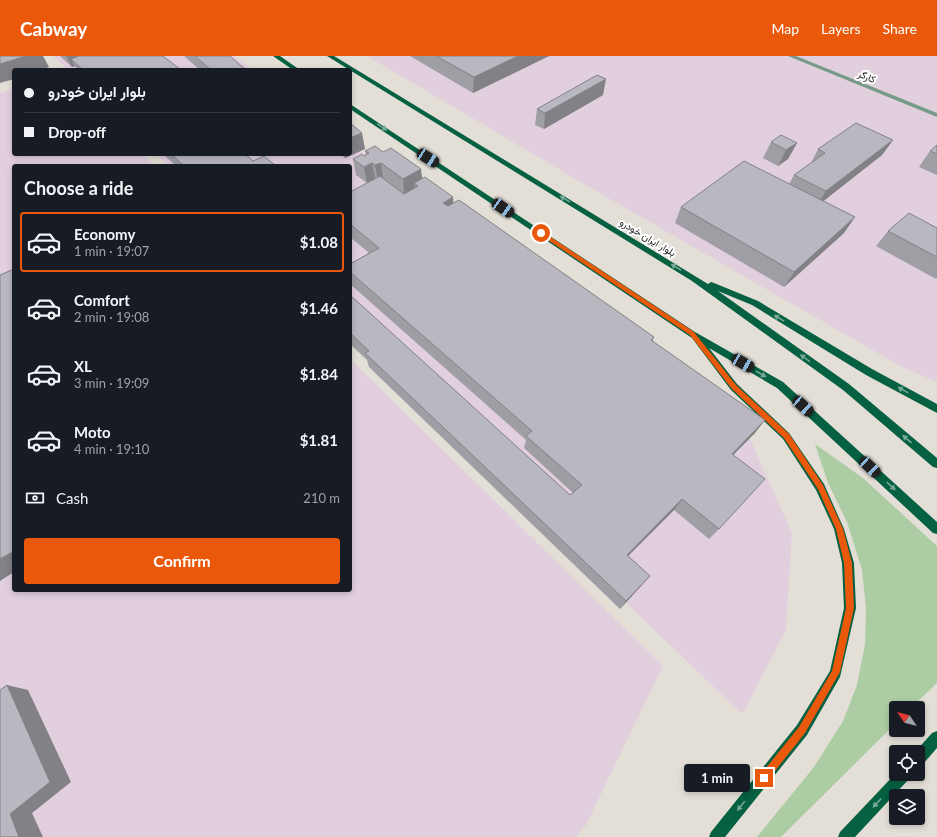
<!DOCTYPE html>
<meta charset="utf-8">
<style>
body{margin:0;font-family:Lato,Vazirmatn,sans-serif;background:#20242c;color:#f1f3f6;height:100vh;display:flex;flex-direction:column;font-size:15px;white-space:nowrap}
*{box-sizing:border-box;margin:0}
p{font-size:13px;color:#9ea1a6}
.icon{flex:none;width:22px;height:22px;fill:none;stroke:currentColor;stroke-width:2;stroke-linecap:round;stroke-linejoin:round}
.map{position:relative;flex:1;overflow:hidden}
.side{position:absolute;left:12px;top:108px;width:340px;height:428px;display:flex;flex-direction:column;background:#171b24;border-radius:4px;box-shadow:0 2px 6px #0003}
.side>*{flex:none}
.top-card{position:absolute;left:12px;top:12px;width:340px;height:88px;border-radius:4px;box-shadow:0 2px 6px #0003;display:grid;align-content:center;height:88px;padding:0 12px;background:#171b24}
.needle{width:26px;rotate:305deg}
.tools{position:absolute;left:889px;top:645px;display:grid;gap:8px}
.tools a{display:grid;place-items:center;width:36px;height:36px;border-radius:4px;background:#171b24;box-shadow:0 2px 6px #0003;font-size:20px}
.end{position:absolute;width:18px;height:18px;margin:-9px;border:5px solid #ea580c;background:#fff;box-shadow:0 0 0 2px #fff}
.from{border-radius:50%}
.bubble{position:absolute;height:28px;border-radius:4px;background:#171b24;box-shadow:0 2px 6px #0003;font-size:13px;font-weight:700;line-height:28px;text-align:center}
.car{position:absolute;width:12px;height:24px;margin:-12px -6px;border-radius:5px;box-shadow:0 0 3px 1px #0007;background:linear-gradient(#222 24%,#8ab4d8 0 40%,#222 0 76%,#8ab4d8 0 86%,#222 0)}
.top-card b{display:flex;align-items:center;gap:14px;height:38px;font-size:15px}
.top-card b+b{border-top:1px solid #363941}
.top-card i{width:10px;height:10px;background:#f1f3f6}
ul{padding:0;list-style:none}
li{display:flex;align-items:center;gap:12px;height:60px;margin:0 8px 6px;padding:0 4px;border:2px solid transparent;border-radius:4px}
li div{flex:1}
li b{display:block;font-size:15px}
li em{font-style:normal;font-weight:700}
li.current{border-color:#ea580c}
li>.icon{width:36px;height:36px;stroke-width:1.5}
h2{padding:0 12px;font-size:18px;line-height:48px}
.pay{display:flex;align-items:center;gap:10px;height:44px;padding:0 12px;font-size:15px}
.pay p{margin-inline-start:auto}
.cta{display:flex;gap:8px;margin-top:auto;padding:8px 12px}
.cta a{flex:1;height:46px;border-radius:4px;background:#ea580c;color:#fff;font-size:16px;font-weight:700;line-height:46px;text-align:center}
header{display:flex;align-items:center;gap:24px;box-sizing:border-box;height:56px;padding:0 20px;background:#ea580c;color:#fff}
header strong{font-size:19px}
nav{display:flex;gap:22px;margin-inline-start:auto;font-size:14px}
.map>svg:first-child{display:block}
.industrial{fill:#e2cfde}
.green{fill:#accda4}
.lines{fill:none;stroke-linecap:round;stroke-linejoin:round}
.lane{fill:#769a88;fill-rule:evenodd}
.primary{fill:#066042;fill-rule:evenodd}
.wall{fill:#9f9ea5}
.shaded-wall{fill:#828186}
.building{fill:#b9b8c0;stroke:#828186}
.oneway{fill:#76a897}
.route{fill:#ea580c}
.labels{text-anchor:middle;stroke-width:4;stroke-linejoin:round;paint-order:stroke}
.far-street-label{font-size:10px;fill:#1c1b18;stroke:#fff}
</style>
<header>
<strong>Cabway</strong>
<nav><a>Map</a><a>Layers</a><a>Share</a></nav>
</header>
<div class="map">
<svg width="937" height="781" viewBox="0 0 937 781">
<rect width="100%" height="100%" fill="#e3dfd7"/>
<!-- industrial -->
<path class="industrial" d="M53 0H234L253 14H68Z
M367 0H937V326L902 311 601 138Z
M14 32V98H143L155 110H14V534H350V303L663 610 586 769 576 781H0V37Z
M350 87 751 385 792 477 786 574 743 657 740 656 350 283V110H169L156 98H350Z"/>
<!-- green -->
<path class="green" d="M815 388 863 422 937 490V627L911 652H896V667L781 781H757L814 711 843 665 857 629 865 588 866 552 862 514 847 466 828 427Z"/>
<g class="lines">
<!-- lane -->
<path class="lane" d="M788 0H796L937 57V61Z"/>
<!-- primary -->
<path class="primary" d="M273 0H280L300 14H293Z
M327 0H334L708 228 711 226 714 227 758 245 872 313 937 348V357L866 319 752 249 718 235 849 328 937 402V412L933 411 843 334 692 225Z
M350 48 695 276 783 326 937 466V478L933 477 777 332 709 292 737 328 789 377 824 428 844 473 854 507 856 552 840 621 807 679 725 781H709L711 776 797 669 830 615 844 552 842 507 834 473 816 434 783 383 731 334 692 282 350 53Z
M937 675V692L923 708 918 710V696H915L932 677Z
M896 717V718H911L909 723 855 781H838L840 776Z"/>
</g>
<!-- wall -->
<path class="wall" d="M60 0H163L181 14H77L75 10 72 11Z
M184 0H230L246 14H200Z
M410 0H549L473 37Z
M603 39 544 73 535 69 537 53Z
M353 66V70L365 93 345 102 340 98H350Z
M893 84 882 99 823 145 855 161 844 177 784 231 675 167 681 151 789 128 794 119 811 107 818 93Z
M771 86 797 87 788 103 778 110 763 102Z
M937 89V119L919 111 930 95Z
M365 95 422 123 453 147 654 281 653 285 755 377 733 399 719 473 709 483 674 454 628 500 642 529 620 553 369 311 367 304 350 288V239L570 439 573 437 524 392 526 384 350 228V208L369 197 350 181V136L367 127 356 119 353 103 366 99Z
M163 98H245L253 105 276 110H176Z
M937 172V222L936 223 876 190 888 175Z"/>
<!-- shaded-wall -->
<path class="shaded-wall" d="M26 0H43L49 11 40 14H14V23L0 27V8Z
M66 0H106L71 3 75 10 72 11Z
M518 0H549L473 37 474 21Z
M606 23 603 39 544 73 545 57Z
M362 77 365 93 345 102 344 98H350V82Z
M893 84 882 99 816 151 826 135Z
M797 87 788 103 778 110 786 94Z
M372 107 375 123 367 127 364 111Z
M381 107 383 122 378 125 375 109Z
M421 113 423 129 418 130 414 127 415 133 404 138 403 123Z
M453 141 454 157 443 147Z
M855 161 844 177 784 231 794 216Z
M765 364 755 377 722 410 732 398Z
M682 443 674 454 620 508 627 499Z
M14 495V516L0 525V503Z
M650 520 642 529 620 553 626 545Z
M7 629 28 634 71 726 32 757 43 781H19L10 758Z"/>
<!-- building -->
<path class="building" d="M0 0H26L0 8Z
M79 0H163L181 14H83L71 3Z
M195 0H230L246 14H211Z
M436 0H518L474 21Z
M597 19 606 23 545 57 537 53Z
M350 67 362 77 350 82Z
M856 67 893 84 826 135 794 119 825 97 818 93Z
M781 79 797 87 786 94 771 86Z
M937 89V98L930 95Z
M375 90 383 96 391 92 421 113 403 123 381 107 375 109 372 107 364 111 353 103 362 98 364 100 369 97 365 95Z
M171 98H245L253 105 264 100 276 110H184Z
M744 105 855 161 794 216 681 151Z
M380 120 404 138 418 130 414 127 425 121 453 141 443 147 448 150 459 144 654 281 651 284 765 364 732 398 765 423 719 473 682 443 627 499 650 520 626 545 365 297 369 295 350 277V239L570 439 582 429 526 380 532 375 350 216V208L379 192 350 168V136Z
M909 157 937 172V201L888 175Z
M14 213V495L0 503V219Z
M7 629 50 726 10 758 19 781H0V634Z"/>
<!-- one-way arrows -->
<defs><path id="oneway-solid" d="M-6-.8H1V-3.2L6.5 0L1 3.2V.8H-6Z"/></defs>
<g class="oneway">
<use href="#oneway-solid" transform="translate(382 71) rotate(34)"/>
<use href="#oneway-solid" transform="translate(565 143) rotate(-149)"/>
<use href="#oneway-solid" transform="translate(676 211) rotate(-149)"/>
<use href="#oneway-solid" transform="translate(779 262) rotate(-149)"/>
<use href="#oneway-solid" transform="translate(805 302) rotate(-144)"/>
<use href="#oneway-solid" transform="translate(761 318) rotate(31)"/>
<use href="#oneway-solid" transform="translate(903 334) rotate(-151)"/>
<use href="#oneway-solid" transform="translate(907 383) rotate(-140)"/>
<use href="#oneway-solid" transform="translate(891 430) rotate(42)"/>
<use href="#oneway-solid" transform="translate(877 747) rotate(133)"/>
<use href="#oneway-solid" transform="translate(741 750) rotate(129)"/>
</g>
<!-- route -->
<path class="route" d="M539 176H543L694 276 736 329 789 378 823 429 843 473 852 507 854 552 840 616 805 677 767 725 764 726 761 725V718L799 671 832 615 846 552 844 507 836 473 818 433 784 382 732 333 690 279 539 178Z"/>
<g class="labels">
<!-- far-street labels -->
<g class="far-street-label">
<text transform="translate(867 20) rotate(22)" y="4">کارگر</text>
<text transform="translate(648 181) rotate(31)" y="4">بلوار ایران خودرو</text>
</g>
</g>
</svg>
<div class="tools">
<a><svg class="needle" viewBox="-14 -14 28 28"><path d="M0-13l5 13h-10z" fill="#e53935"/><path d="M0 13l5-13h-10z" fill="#9ea1a6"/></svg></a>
<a><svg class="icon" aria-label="locate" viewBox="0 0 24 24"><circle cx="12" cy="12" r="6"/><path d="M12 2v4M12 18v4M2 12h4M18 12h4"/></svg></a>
<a><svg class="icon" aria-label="layers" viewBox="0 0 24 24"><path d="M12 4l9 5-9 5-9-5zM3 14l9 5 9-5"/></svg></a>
</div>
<i class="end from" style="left:541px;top:177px"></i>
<i class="end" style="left:764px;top:722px"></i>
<div class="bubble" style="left:684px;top:708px;width:66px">1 min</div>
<i class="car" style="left:428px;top:102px;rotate:123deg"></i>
<i class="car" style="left:503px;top:152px;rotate:124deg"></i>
<i class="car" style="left:743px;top:307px;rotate:120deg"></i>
<i class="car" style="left:803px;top:350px;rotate:132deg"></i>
<i class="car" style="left:870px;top:411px;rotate:133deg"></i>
<div class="top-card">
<b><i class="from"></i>بلوار ایران خودرو</b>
<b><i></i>Drop-off</b>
</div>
<section class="side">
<h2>Choose a ride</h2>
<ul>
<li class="current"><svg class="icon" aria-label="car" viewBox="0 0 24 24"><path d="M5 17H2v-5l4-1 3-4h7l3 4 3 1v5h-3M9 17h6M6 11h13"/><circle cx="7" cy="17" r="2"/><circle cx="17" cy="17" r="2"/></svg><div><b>Economy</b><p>1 min · 19:07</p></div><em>$1.08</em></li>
<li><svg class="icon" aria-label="car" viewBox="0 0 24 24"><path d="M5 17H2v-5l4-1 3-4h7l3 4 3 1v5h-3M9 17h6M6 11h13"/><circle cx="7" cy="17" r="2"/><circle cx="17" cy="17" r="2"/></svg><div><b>Comfort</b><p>2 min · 19:08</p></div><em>$1.46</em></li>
<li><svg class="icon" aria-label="car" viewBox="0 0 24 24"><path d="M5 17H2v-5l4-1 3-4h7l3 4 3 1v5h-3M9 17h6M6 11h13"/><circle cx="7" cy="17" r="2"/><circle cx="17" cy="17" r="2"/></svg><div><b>XL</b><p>3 min · 19:09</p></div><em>$1.84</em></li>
<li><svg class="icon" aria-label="car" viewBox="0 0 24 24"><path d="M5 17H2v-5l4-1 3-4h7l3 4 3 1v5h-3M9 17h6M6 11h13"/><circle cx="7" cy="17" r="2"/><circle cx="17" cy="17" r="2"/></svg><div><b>Moto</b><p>4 min · 19:10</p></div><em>$1.81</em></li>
</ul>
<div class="pay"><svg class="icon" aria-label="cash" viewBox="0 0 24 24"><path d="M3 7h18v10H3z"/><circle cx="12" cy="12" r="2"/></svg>Cash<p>210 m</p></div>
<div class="cta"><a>Confirm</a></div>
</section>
</div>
